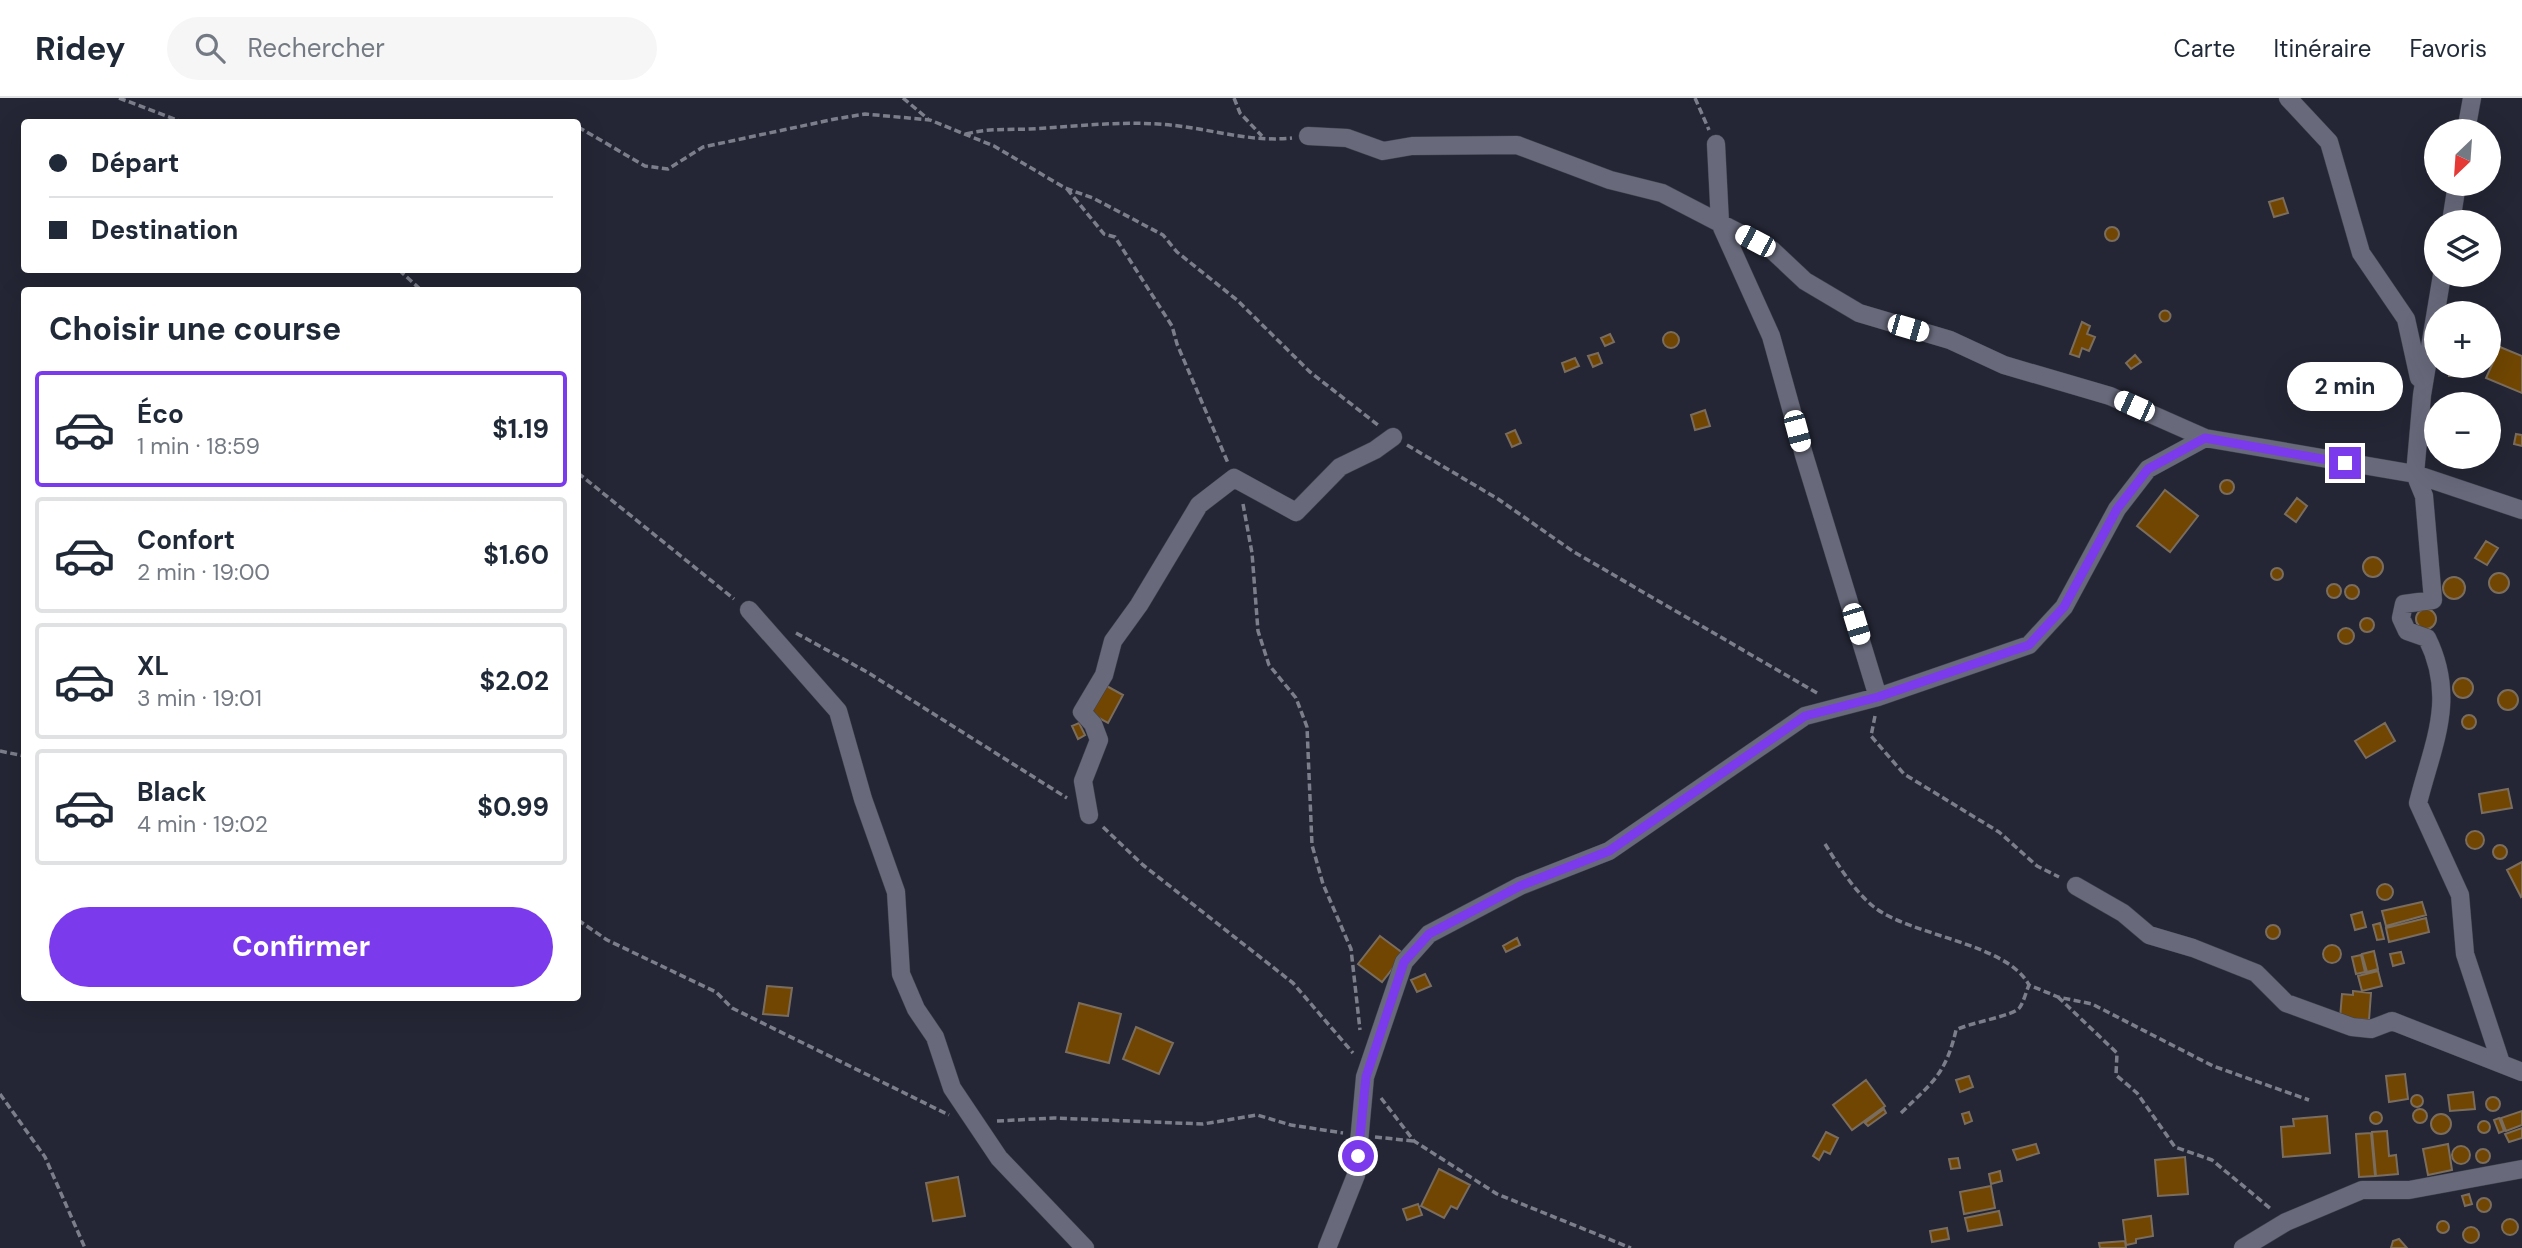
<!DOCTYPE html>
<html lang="fr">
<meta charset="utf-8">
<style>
body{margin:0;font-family:"DM Sans",sans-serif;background:#f6f6f7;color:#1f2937;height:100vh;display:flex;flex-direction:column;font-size:26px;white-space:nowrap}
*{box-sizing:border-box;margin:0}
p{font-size:23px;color:#747a83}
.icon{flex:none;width:38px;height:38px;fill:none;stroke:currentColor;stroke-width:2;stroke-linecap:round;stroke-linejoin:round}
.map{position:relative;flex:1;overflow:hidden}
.sheet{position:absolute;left:21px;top:189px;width:560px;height:714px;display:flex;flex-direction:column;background:#fff;border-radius:7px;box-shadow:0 7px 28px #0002}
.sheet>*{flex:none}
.banner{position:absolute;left:21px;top:21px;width:560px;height:154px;border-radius:7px;box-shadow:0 7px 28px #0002;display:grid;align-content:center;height:154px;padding:0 28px;background:#fff}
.needle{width:46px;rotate:205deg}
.tools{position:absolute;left:2424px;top:21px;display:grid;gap:14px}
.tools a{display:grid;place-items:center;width:77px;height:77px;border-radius:50%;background:#fff;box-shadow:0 7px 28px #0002;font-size:35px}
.end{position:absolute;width:32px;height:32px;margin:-16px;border:9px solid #7c3aed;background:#fff;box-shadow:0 0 0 4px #fff}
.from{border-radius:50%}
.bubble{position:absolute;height:49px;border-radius:24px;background:#fff;box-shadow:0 7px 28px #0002;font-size:23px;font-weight:700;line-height:49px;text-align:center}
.car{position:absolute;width:21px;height:42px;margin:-21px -10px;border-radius:9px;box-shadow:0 0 5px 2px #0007;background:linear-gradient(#fff 24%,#345 0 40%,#fff 0 76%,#345 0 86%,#fff 0)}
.banner b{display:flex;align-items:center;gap:24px;height:66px;font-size:26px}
.banner b+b{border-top:2px solid #e0e1e3}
.banner i{width:18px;height:18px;background:#1f2937}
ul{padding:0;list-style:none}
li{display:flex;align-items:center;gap:21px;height:116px;margin:0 14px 10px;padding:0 14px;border:4px solid #e0e1e3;border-radius:7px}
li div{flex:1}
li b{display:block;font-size:26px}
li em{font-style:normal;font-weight:700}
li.on{border-color:#7c3aed}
li>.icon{width:63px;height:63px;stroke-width:1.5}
h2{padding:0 28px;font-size:32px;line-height:84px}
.button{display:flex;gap:14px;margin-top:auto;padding:14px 28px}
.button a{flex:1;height:80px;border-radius:42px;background:#7c3aed;color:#fff;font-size:28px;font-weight:700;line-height:80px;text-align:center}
header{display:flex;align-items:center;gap:42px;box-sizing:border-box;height:98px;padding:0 35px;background:#fff;border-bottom:2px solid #e0e1e3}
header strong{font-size:33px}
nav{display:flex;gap:38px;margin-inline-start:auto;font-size:24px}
.search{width:490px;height:63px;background:#f6f6f7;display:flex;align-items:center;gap:18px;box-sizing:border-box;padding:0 24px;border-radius:38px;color:#747a83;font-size:26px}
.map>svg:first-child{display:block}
.building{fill:#704602;stroke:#7a6d5e;stroke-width:2}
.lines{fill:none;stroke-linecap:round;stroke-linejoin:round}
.minor-casing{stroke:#40414d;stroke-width:19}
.path{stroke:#7c7e8b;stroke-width:3.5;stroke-dasharray:7 3.5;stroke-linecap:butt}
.minor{stroke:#68697b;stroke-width:18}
.route{stroke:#7c3aed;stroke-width:9}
</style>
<header>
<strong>Ridey</strong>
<div class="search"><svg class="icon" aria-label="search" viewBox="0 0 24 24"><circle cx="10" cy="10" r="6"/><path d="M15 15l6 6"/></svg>Rechercher</div>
<nav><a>Carte</a><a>Itinéraire</a><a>Favoris</a></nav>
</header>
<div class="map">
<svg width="2522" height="1150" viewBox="0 0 2522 1150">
<rect width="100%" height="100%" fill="#242635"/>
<!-- building -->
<path class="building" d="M2283 100 2288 115 2274 119 2269 104Z
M2105 136a7 7 0 1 1 14 0a7 7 0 1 1-14 0Z
M2159.5 218a5.5 5.5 0 1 1 11 0a5.5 5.5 0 1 1-11 0Z
M2082 224 2090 228 2087 236 2095 239 2089 253 2082 250 2079 259 2070 256Z
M1663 242a8 8 0 1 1 16 0a8 8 0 1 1-16 0Z
M1610 236 1614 244 1605 248 1601 240Z
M2500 249 2522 258V295L2486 280Z
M1598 255 1602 265 1593 269 1588 258Z
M2135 257 2141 264 2131 271 2126 265Z
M1575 260 1579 268 1565 274 1562 265Z
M2450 271H2461V278H2449Z
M2295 291a7 7 0 1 1 14 0a7 7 0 1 1-14 0Z
M2294 299 2309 301 2308 307 2294 305Z
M1705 312 1710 328 1695 332 1691 317Z
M1515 332 1521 345 1512 349 1506 336Z
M2516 336 2522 337V348L2514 346Z
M2220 389a7 7 0 1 1 14 0a7 7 0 1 1-14 0Z
M2165 392 2198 418 2170 454 2137 428Z
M2297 400 2307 408 2296 424 2285 416Z
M2486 443 2498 450 2487 467 2475 460Z
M2363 469a10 10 0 1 1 20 0a10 10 0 1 1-20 0Z
M2271 476a6 6 0 1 1 12 0a6 6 0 1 1-12 0Z
M2489 485a10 10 0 1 1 20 0a10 10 0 1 1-20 0Z
M2443 490a11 11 0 1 1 22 0a11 11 0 1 1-22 0Z
M2327 493a7 7 0 1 1 14 0a7 7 0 1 1-14 0Z
M2345 494a7 7 0 1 1 14 0a7 7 0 1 1-14 0Z
M2416 521a10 10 0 1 1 20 0a10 10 0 1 1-20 0Z
M2360 527a7 7 0 1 1 14 0a7 7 0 1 1-14 0Z
M2338 538a8 8 0 1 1 16 0a8 8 0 1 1-16 0Z
M2453 590a10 10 0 1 1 20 0a10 10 0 1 1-20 0Z
M1103 586 1123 597 1108 625 1088 614Z
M2498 602a10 10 0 1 1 20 0a10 10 0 1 1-20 0Z
M2462 624a7 7 0 1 1 14 0a7 7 0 1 1-14 0Z
M1079 625 1085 637 1078 641 1072 628Z
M2385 625 2395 643 2366 660 2355 643Z
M2508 691 2512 710 2482 715 2479 696Z
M2466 742a9 9 0 1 1 18 0a9 9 0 1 1-18 0Z
M2493 754a7 7 0 1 1 14 0a7 7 0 1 1-14 0Z
M2522 764V798L2521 799 2507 772Z
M2377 794a8 8 0 1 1 16 0a8 8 0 1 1-16 0Z
M2422 804 2426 817 2386 828 2382 813Z
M2362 814 2366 829 2355 832 2351 817Z
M2426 820 2429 834 2389 844 2386 830Z
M2380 825 2384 841 2377 842 2373 827Z
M2266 834a7 7 0 1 1 14 0a7 7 0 1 1-14 0Z
M1380 838 1404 856 1382 884 1358 866Z
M1517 840 1520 847 1506 854 1503 848Z
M2323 856a9 9 0 1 1 18 0a9 9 0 1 1-18 0Z
M2374 853 2378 871 2367 874 2362 856Z
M2401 854 2404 865 2393 868 2390 856Z
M2361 857 2365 874 2356 876 2352 859Z
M2378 873 2382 888 2362 893 2358 878Z
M1425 876 1431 888 1417 894 1411 882Z
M767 888 792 890 788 918 763 916Z
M2353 893 2371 895 2369 922 2340 920 2342 896 2353 897Z
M1079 905 1121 916 1109 965 1066 954Z
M1136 929 1173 945 1159 976 1123 961Z
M2405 976 2408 1001 2389 1004 2386 978Z
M1969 978 1973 989 1960 994 1956 982Z
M1866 982 1885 1008 1852 1032 1833 1007Z
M2473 994 2475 1011 2450 1013 2448 997Z
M2411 1003a6 6 0 1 1 12 0a6 6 0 1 1-12 0Z
M2486 1006a7 7 0 1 1 14 0a7 7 0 1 1-14 0Z
M2413 1018a7 7 0 1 1 14 0a7 7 0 1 1-14 0Z
M1884 1011 1886 1015 1868 1028 1865 1025Z
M2522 1013V1027L2506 1033 2501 1020Z
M1969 1014 1972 1023 1965 1026 1962 1016Z
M2370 1020a6 6 0 1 1 12 0a6 6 0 1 1-12 0Z
M2431 1026a10 10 0 1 1 20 0a10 10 0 1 1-20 0Z
M2327 1018 2330 1055 2283 1059 2281 1029 2294 1028 2293 1021Z
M2499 1020 2504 1033 2499 1035 2494 1022Z
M2478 1029a6 6 0 1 1 12 0a6 6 0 1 1-12 0Z
M2522 1030V1040L2509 1044 2505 1036Z
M2387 1033 2389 1058 2396 1057 2398 1076 2376 1078 2372 1034Z
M1826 1034 1838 1040 1830 1056 1824 1053 1819 1062 1813 1058Z
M2371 1035 2375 1078 2359 1079 2356 1036Z
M2036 1046 2039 1055 2017 1062 2013 1052Z
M2448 1046 2452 1072 2428 1077 2423 1051Z
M2452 1057a9 9 0 1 1 18 0a9 9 0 1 1-18 0Z
M2476 1058a7 7 0 1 1 14 0a7 7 0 1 1-14 0Z
M2185 1059 2188 1096 2158 1098 2155 1062Z
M1958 1060 1960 1070 1951 1071 1949 1061Z
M1439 1071 1470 1087 1457 1111 1451 1108 1444 1120 1421 1108Z
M2000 1073 2002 1083 1991 1086 1989 1076Z
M958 1079 965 1118 933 1123 926 1085Z
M1991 1088 1995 1110 1964 1116 1960 1094Z
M2469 1096 2472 1106 2465 1108 2462 1098Z
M2477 1107a7 7 0 1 1 14 0a7 7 0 1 1-14 0Z
M1418 1106 1422 1117 1407 1122 1403 1111Z
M1999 1113 2002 1127 1968 1133 1965 1120Z
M2151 1118 2153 1138 2136 1141V1145L2126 1147 2123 1122Z
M2502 1129a8 8 0 1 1 16 0a8 8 0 1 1-16 0Z
M2437 1129a6 6 0 1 1 12 0a6 6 0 1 1-12 0Z
M2463 1137a8 8 0 1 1 16 0a8 8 0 1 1-16 0Z
M1947 1130 1949 1141 1932 1144 1930 1133Z
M2399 1141 2407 1150H2391L2393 1143Z
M2125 1143 2126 1150H2100L2099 1145Z"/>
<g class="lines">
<!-- minor casing -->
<g class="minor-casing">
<path id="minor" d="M2288 0 2329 44 2361 155 2406 221 2419 280
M2466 33 2472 0
M1308 38 1347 40 1383 53 1412 48 1517 47 1610 82 1662 95 1772 152 1805 183 1859 215 1950 242 2004 267 2110 298 2205 340 2415 376 2522 412
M1716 46 1720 125 1771 238 1804 357 1878 599
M2451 124 2457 86
M2442 177 2422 297 2415 376 2424 398 2433 502 2404 506 2401 520 2407 533 2427 540C2457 601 2433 645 2418 705L2460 797 2465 856 2501 965
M749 512 838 613 863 701 896 794 901 876 916 911 935 939 952 990 999 1060 1085 1150
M1089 717 1083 683 1099 642 1093 626 1082 614 1104 577 1113 543 1139 507 1199 407 1234 380 1296 414 1340 369 1375 352 1393 339
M2076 788 2123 815 2149 837 2193 850 2256 875 2286 905 2352 929 2371 931 2392 923 2522 974
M1327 1150 1356 1077 1365 979 1404 864 1429 836 1520 788 1609 753 1805 618 1878 599 2029 547 2064 509 2117 411 2148 371 2205 340
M2243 1150 2286 1124 2362 1092H2409L2522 1071"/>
</g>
<!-- path -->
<path class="path" d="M119 0 182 24
M903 0 928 21
M1234 0 1240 15 1262 38
M1695 0 1709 32
M578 29 645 68 668 71 703 49 835 21 865 16 930 22 994 48 1065 90 1093 100 1163 137 1177 154 1237 202 1310 274 1378 327
M966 36C988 30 1008 32 1030 31 1083 28 1133 21 1186 29 1220 34 1257 44 1292 40
M1067 91 1104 136 1115 139 1172 228 1177 246 1228 365
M399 172 421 192
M1407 347 1498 401 1574 454 1817 595
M578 375 734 501
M1243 406 1252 455 1258 533 1269 567 1296 600 1307 629 1312 747 1323 786 1351 851 1360 932
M796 535 867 574 1067 700
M1875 618 1871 638 1904 676 1999 734 2037 768 2059 779
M0 653 24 658
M1103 729 1143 767 1293 885 1353 955
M1825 746C1838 767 1854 793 1874 809 1911 838 2007 845 2029 887
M578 822 607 842 716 894 732 910 949 1017
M2058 899 2117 955 2116 977 2137 995 2175 1049 2212 1062 2271 1111
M0 996 45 1059 85 1150
M1381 1000 1414 1043 1497 1096 1631 1150
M1901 1015C1932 985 1946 976 1956 932 1971 924 2015 918 2020 909 2024 903 2026 894 2029 887L2058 899 2092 906 2213 968 2309 1002
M997 1023 1054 1020 1203 1026 1257 1017 1291 1027 1343 1035
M1375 1039 1413 1043"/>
<!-- minor -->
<use href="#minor" class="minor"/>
</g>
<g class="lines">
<!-- route -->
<path class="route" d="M1358 1058 1366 979 1404 864 1429 836 1520 788 1609 753 1805 618 1878 599 2029 547 2064 509 2117 411 2148 371 2205 340 2345 365"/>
</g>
</svg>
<div class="tools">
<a><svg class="needle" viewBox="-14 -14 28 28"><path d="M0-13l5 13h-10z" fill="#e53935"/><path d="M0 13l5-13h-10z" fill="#747a83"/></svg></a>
<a><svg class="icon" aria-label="layers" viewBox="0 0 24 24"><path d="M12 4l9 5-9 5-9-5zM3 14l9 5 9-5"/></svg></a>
<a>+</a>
<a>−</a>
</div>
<i class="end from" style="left:1358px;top:1058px"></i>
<i class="end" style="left:2345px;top:365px"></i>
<div class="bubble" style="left:2287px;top:264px;width:116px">2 min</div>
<i class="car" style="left:1755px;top:143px;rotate:298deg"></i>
<i class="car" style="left:1908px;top:230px;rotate:106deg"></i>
<i class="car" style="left:2134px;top:308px;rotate:294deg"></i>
<i class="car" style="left:1797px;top:333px;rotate:165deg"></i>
<i class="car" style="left:1856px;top:526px;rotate:163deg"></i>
<div class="banner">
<b><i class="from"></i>Départ</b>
<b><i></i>Destination</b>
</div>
<section class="sheet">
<h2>Choisir une course</h2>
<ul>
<li class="on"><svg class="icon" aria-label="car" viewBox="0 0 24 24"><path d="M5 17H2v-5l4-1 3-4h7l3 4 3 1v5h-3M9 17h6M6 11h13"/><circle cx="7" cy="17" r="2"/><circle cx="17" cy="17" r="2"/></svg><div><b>Éco</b><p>1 min · 18:59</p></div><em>$1.19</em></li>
<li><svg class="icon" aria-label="car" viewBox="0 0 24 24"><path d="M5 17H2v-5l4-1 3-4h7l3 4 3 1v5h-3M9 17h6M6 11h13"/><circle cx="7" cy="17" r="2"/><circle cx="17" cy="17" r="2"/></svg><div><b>Confort</b><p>2 min · 19:00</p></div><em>$1.60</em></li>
<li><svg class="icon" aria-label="car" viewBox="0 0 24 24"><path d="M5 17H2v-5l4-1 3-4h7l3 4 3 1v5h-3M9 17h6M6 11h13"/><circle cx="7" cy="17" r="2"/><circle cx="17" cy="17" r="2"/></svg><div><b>XL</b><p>3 min · 19:01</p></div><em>$2.02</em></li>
<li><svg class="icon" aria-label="car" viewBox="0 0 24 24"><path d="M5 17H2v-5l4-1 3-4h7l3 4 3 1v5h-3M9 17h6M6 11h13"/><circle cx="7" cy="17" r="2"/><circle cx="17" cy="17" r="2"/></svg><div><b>Black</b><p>4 min · 19:02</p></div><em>$0.99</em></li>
</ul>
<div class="button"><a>Confirmer</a></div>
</section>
</div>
